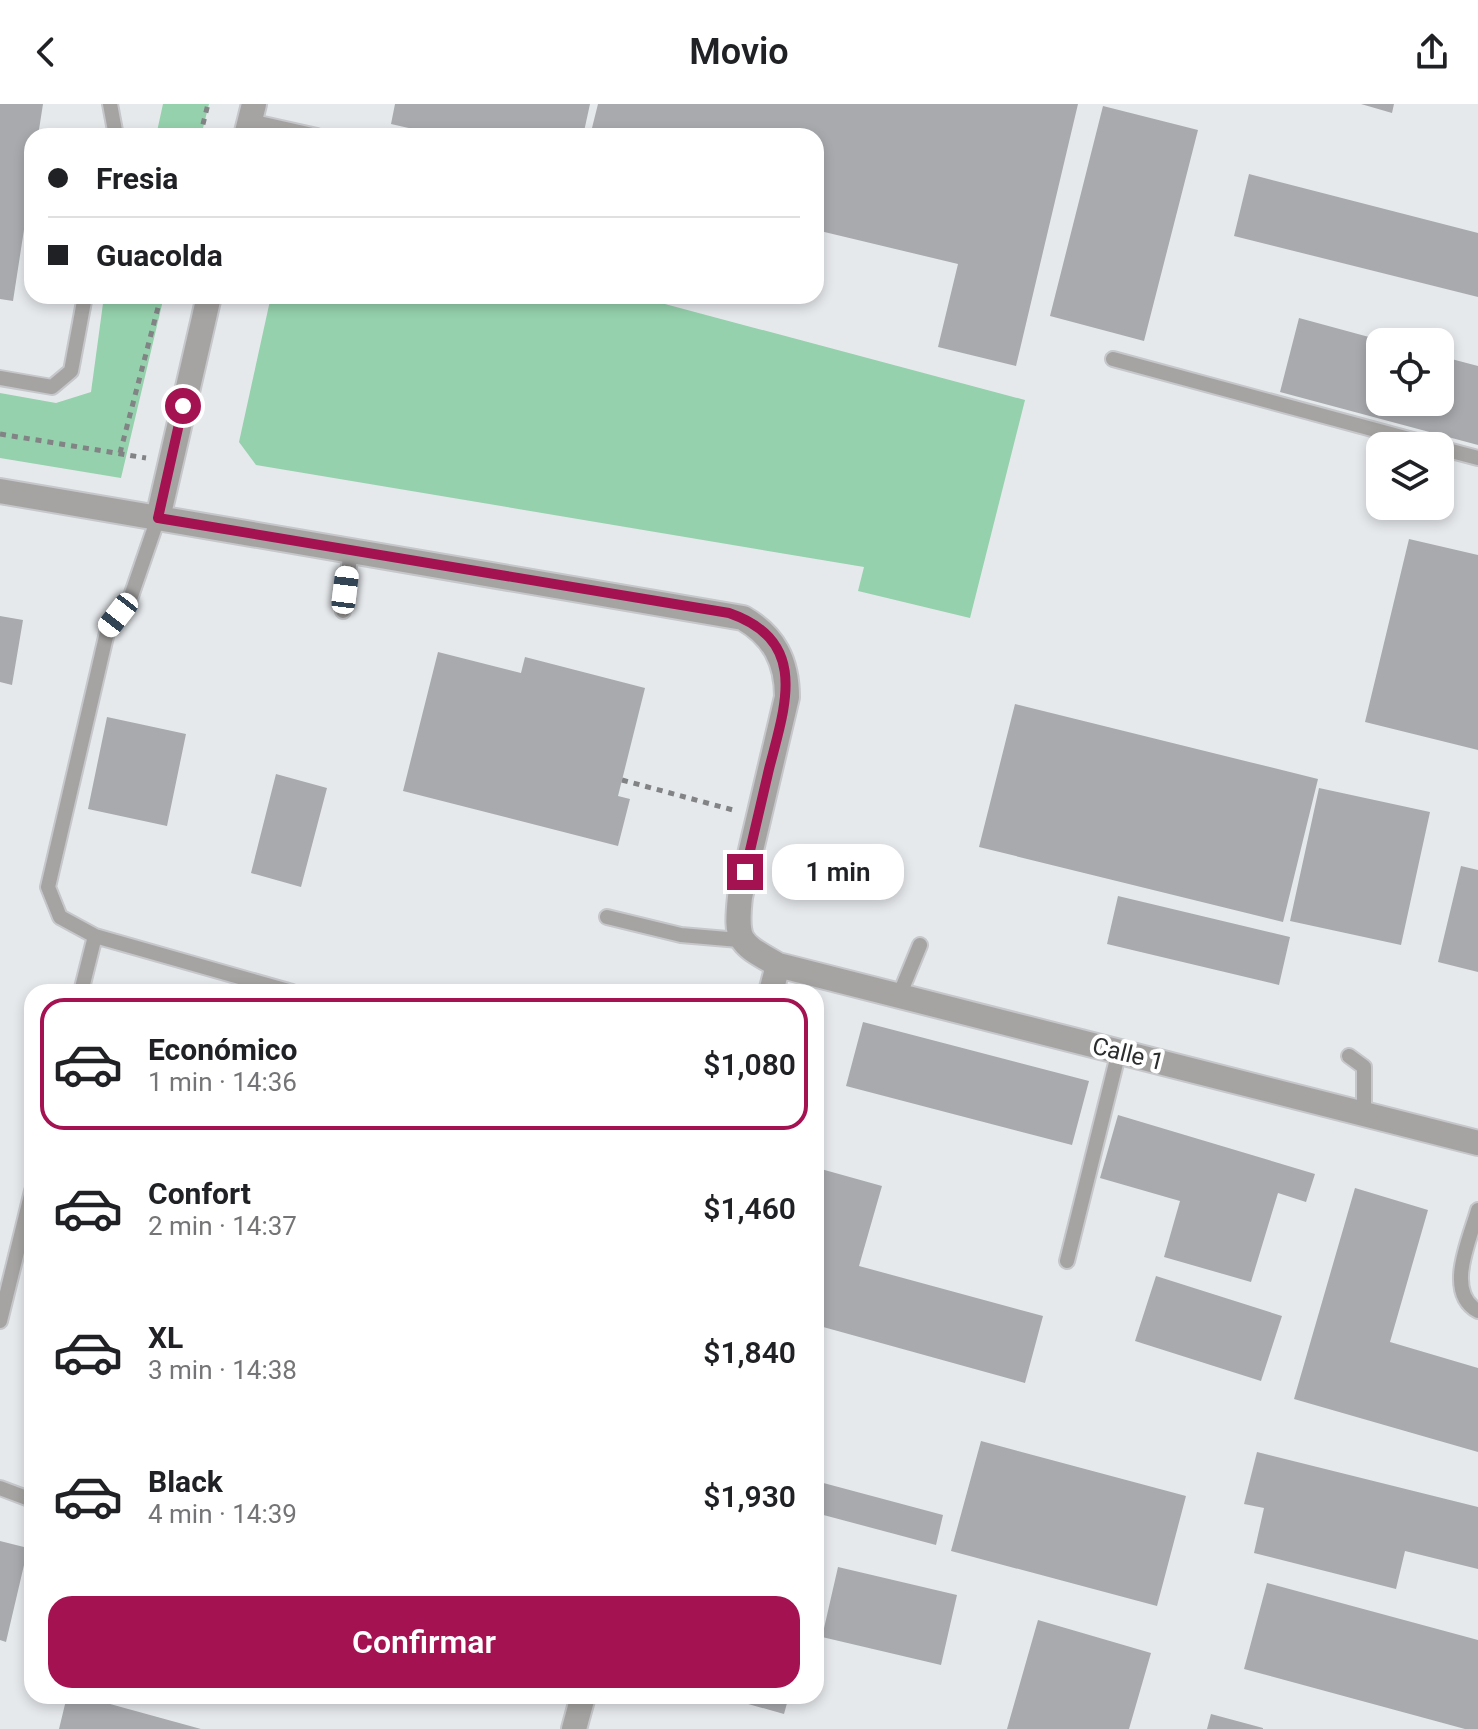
<!DOCTYPE html>
<html lang="es">
<meta charset="utf-8">
<style>
body{margin:0;font-family:Roboto,sans-serif;background:#f2f2f2;color:#202124;height:100vh;display:flex;flex-direction:column;font-size:30px;white-space:nowrap}
*{box-sizing:border-box;margin:0}
p{font-size:26px;color:#757577}
.icon{flex:none;width:44px;height:44px;fill:none;stroke:currentColor;stroke-width:2;stroke-linecap:round;stroke-linejoin:round}
.map{position:relative;flex:1;overflow:hidden}
.drawer{position:absolute;left:24px;top:880px;width:800px;height:720px;display:flex;flex-direction:column;background:#fff;border-radius:24px;box-shadow:0 4px 12px #0003}
.drawer>*{flex:none}
.hud{position:absolute;left:24px;top:24px;width:800px;height:176px;border-radius:24px;box-shadow:0 4px 12px #0003;display:grid;align-content:center;height:176px;padding:0 24px;background:#fff}
.fabs{position:absolute;left:1366px;top:224px;display:grid;gap:16px}
.fabs a{display:grid;place-items:center;width:88px;height:88px;border-radius:16px;background:#fff;box-shadow:0 4px 12px #0003;font-size:40px}
.end{position:absolute;width:36px;height:36px;margin:-18px;border:10px solid #a41252;background:#fff;box-shadow:0 0 0 4px #fff}
.from{border-radius:50%}
.bubble{position:absolute;height:56px;border-radius:24px;background:#fff;box-shadow:0 4px 12px #0003;font-size:26px;font-weight:600;line-height:56px;text-align:center}
.car{position:absolute;width:24px;height:48px;margin:-24px -12px;border-radius:10px;box-shadow:0 0 6px 2px #0007;background:linear-gradient(#fff 24%,#345 0 40%,#fff 0 76%,#345 0 86%,#fff 0)}
.hud b{display:flex;align-items:center;gap:28px;height:76px;font-size:30px}
.hud b+b{border-top:2px solid #e0e0e0}
.hud i{width:20px;height:20px;background:#202124}
ul{padding:14px 0 0;list-style:none}
li{display:flex;align-items:center;gap:24px;height:132px;margin:0 16px 12px;padding:0 8px;border:4px solid transparent;border-radius:24px}
li div{flex:1}
li b{display:block;font-size:30px}
li em{font-style:normal;font-weight:600}
li.active{border-color:#a41252}
li>.icon{width:72px;height:72px;stroke-width:1.5}
.action{display:flex;gap:16px;margin-top:auto;padding:16px 24px}
.action a{flex:1;height:92px;border-radius:24px;background:#a41252;color:#fff;font-size:32px;font-weight:600;line-height:92px;text-align:center}
header{display:flex;justify-content:space-between;align-items:center;height:104px;padding:0 24px;background:#fff;font-size:36px;font-weight:600}
.map>svg:first-child{display:block}
.green{fill:#95d1ad}
.building{fill:#a8aaae}
.lines{fill:none;stroke-linecap:round;stroke-linejoin:round}
.lane-casing{stroke:#c5c7ca;stroke-width:18}
.street-casing{stroke:#c5c7ca;stroke-width:28}
.path{stroke:#818385;stroke-width:5;stroke-dasharray:6 6;stroke-linecap:butt}
.lane{stroke:#a6a4a3;stroke-width:14}
.street{stroke:#a6a4a3;stroke-width:24}
.route{stroke:#a41252;stroke-width:10}
.labels{text-anchor:middle;stroke-width:8;stroke-linejoin:round;paint-order:stroke}
.street-label{font-size:24px;fill:#2c2d2e;stroke:#fff}
</style>
<header><svg class="icon" aria-label="back" viewBox="0 0 24 24"><path d="M15 5l-7 7 7 7"/></svg>Movio<svg class="icon" aria-label="share" viewBox="0 0 24 24"><path d="M12 15V3M7 8l5-5 5 5M5 13v7h14v-7"/></svg></header>
<div class="map">
<svg width="1478" height="1625" viewBox="0 0 1478 1625">
<rect width="100%" height="100%" fill="#e6e9ec"/>
<!-- green -->
<path class="green" d="M163 0H209L201 32H156Z
M104 192H164L121 374 0 354V289L56 299 91 288Z
M271 192H635L1025 296 970 514 858 487 864 463 256 361 239 338Z"/>
<!-- building -->
<path class="building" d="M0 0H43L38 32H32V74L13 197 0 195Z
M395 0H590L583 32H444L391 20Z
M598 0H1078L1016 262 938 243 958 160 816 126V32H590Z
M1361 0H1394L1392 9Z
M1103 2 1198 26 1144 237 1050 212Z
M1249 70 1478 129V193L1234 132Z
M1299 214 1380 236V298H1440V252L1478 262V341L1280 288Z
M1409 435 1478 451V646L1365 618Z
M0 512 23 516 12 581 0 578Z
M438 548 521 569 525 553 645 584 618 692 630 695 618 742 403 687Z
M1015 600 1318 675 1283 818 979 743Z
M107 613 186 630 167 722 88 705Z
M276 670 327 684 301 783 251 769Z
M1319 684 1430 708 1401 841 1290 817Z
M1461 762 1478 766V868L1438 858Z
M1118 792 1290 833 1279 881 1107 840Z
M863 918 1089 977 1072 1041 846 982Z
M1118 1011 1315 1070 1306 1098 1278 1089 1251 1178 1164 1153 1180 1097 1100 1074Z
M821 1065 882 1082 859 1162 1043 1212 1025 1279 816 1221V1082Z
M1355 1084 1428 1106 1390 1238 1478 1264V1348L1294 1295Z
M1156 1172 1282 1212 1261 1277 1135 1237Z
M981 1337 1186 1392 1157 1502 951 1447Z
M1257 1348 1478 1403V1465L1405 1447 1396 1485 1254 1449 1264 1404 1244 1400Z
M816 1377 943 1411 936 1441 816 1409Z
M0 1437 28 1444 6 1538 0 1536Z
M816 1459 822 1461 817 1481H816Z
M838 1463 957 1491 941 1561 822 1533Z
M1267 1479 1478 1536V1625H1465L1244 1565Z
M1038 1516 1151 1549 1129 1625H1007Z
M67 1592H81L201 1625H59Z
M720 1592H789L784 1610Z
M1211 1610 1263 1624V1625H1207Z"/>
<g class="lines">
<!-- lane casing -->
<g class="lane-casing">
<path id="lane" d="M110 0 116 32
M250 17 317 32
M1113 255 1435 342
M0 274 52 283 71 267 85 192
M1440 344 1478 354
M343 507 351 446
M607 813 681 831 739 836
M95 832 292 888
M81 888 95 832 60 813 48 783 108 524 129 498 158 414
M899 892 920 841
M1349 952 1364 963V1010
M1478 1106C1470 1135 1444 1188 1478 1207
M1067 1157 1119 947
M0 1217 32 1087
M0 1384 32 1396"/>
</g>
<!-- street casing -->
<g class="street-casing">
<path id="street" d="M246 32 254 0
M0 387 743 514C774 532 787 557 787 593L740 793C735 839 740 839 778 861L1478 1039
M158 414 209 192
M771 888 778 861
M574 1625 583 1592"/>
</g>
<!-- path -->
<path class="path" d="M200 32 208 0
M0 330 146 354
M120 349 161 192
M622 676 733 706"/>
<!-- lane -->
<use href="#lane" class="lane"/>
<!-- street -->
<use href="#street" class="street"/>
</g>
<g class="lines">
<!-- route -->
<path class="route" d="M183 302 158 414 729 509C810 537 785 602 769 665 761 699 753 733 745 768"/>
</g>
<g class="labels">
<!-- street labels -->
<g class="street-label">
<text transform="translate(1128 950) rotate(14)" y="8">Calle 1</text>
</g>
</g>
</svg>
<div class="fabs">
<a><svg class="icon" aria-label="locate" viewBox="0 0 24 24"><circle cx="12" cy="12" r="6"/><path d="M12 2v4M12 18v4M2 12h4M18 12h4"/></svg></a>
<a><svg class="icon" aria-label="layers" viewBox="0 0 24 24"><path d="M12 4l9 5-9 5-9-5zM3 14l9 5 9-5"/></svg></a>
</div>
<i class="end from" style="left:183px;top:302px"></i>
<i class="end" style="left:745px;top:768px"></i>
<div class="bubble" style="left:772px;top:740px;width:132px">1 min</div>
<i class="car" style="left:345px;top:486px;rotate:7deg"></i>
<i class="car" style="left:118px;top:511px;rotate:218deg"></i>
<div class="hud">
<b><i class="from"></i>Fresia</b>
<b><i></i>Guacolda</b>
</div>
<section class="drawer">
<ul>
<li class="active"><svg class="icon" aria-label="car" viewBox="0 0 24 24"><path d="M5 17H2v-5l4-1 3-4h7l3 4 3 1v5h-3M9 17h6M6 11h13"/><circle cx="7" cy="17" r="2"/><circle cx="17" cy="17" r="2"/></svg><div><b>Económico</b><p>1 min · 14:36</p></div><em>$1,080</em></li>
<li><svg class="icon" aria-label="car" viewBox="0 0 24 24"><path d="M5 17H2v-5l4-1 3-4h7l3 4 3 1v5h-3M9 17h6M6 11h13"/><circle cx="7" cy="17" r="2"/><circle cx="17" cy="17" r="2"/></svg><div><b>Confort</b><p>2 min · 14:37</p></div><em>$1,460</em></li>
<li><svg class="icon" aria-label="car" viewBox="0 0 24 24"><path d="M5 17H2v-5l4-1 3-4h7l3 4 3 1v5h-3M9 17h6M6 11h13"/><circle cx="7" cy="17" r="2"/><circle cx="17" cy="17" r="2"/></svg><div><b>XL</b><p>3 min · 14:38</p></div><em>$1,840</em></li>
<li><svg class="icon" aria-label="car" viewBox="0 0 24 24"><path d="M5 17H2v-5l4-1 3-4h7l3 4 3 1v5h-3M9 17h6M6 11h13"/><circle cx="7" cy="17" r="2"/><circle cx="17" cy="17" r="2"/></svg><div><b>Black</b><p>4 min · 14:39</p></div><em>$1,930</em></li>
</ul>
<div class="action"><a>Confirmar</a></div>
</section>
</div>
